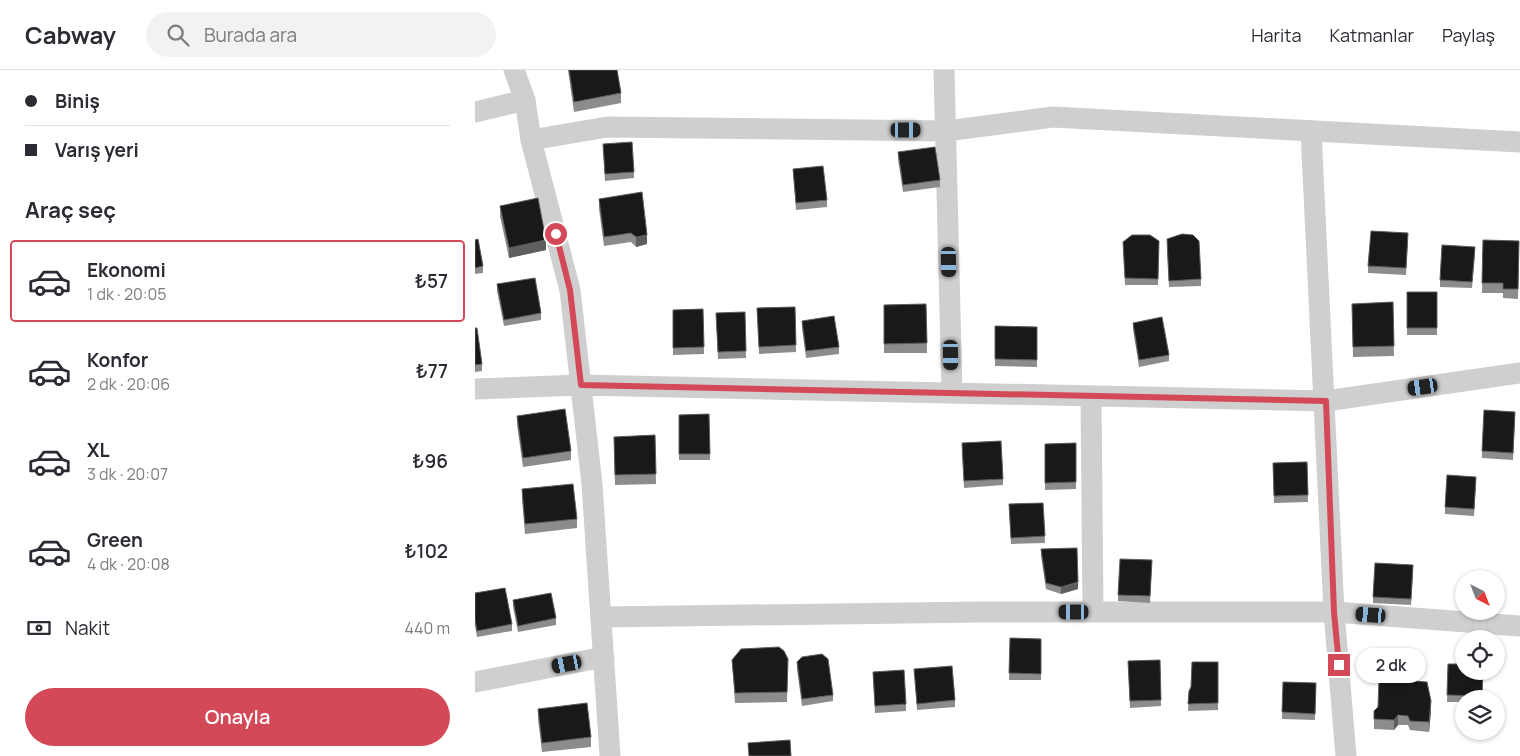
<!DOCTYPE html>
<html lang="tr">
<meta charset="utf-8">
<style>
body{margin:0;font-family:Manrope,sans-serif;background:#f2f2f3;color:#2b2b33;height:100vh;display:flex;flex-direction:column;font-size:19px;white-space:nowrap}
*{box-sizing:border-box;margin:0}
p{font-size:16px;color:#7c7c81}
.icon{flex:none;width:28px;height:28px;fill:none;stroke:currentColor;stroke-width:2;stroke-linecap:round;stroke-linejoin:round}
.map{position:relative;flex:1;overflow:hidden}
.side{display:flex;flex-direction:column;background:#fff;width:475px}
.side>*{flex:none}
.banner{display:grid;align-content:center;height:110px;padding:0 25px;background:#fff}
.needle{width:32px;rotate:138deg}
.fabs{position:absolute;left:980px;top:500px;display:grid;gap:10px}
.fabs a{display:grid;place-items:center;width:50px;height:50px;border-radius:50%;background:#fff;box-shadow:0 1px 4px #0004;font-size:25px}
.end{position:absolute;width:22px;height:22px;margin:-11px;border:6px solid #d44958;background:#fff;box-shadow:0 0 0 2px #fff}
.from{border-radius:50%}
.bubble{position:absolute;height:35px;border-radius:18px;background:#fff;box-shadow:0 1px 4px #0004;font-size:16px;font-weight:600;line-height:35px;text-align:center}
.car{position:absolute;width:15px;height:30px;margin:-15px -8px;border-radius:6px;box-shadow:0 0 4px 1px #0007;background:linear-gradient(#222 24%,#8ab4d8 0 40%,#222 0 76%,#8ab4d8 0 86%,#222 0)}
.banner b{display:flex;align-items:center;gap:18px;height:48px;font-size:19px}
.banner b+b{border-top:1px solid #e1e1e2}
.banner i{width:12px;height:12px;background:#2b2b33}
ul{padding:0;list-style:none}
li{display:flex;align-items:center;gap:15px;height:82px;margin:0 10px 8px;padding:0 15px;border:2px solid transparent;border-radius:5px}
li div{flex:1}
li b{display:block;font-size:19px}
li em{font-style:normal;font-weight:600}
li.selected{border-color:#d44958}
li>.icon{width:45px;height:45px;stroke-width:1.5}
h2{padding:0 25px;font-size:22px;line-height:60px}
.pay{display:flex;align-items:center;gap:12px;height:55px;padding:0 25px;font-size:19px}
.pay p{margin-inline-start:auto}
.primary-button{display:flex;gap:10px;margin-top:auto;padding:10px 25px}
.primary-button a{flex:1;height:58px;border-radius:30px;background:#d44958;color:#fff;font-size:20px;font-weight:600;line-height:58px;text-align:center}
header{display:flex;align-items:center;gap:30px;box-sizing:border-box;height:70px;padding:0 25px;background:#fff;border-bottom:1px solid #e1e1e2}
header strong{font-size:24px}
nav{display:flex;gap:28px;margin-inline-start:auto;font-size:18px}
.search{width:350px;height:45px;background:#f2f2f3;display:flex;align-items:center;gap:12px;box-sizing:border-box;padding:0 18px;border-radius:28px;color:#7c7c81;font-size:19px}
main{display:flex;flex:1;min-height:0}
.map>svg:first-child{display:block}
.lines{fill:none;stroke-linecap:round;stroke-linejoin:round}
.minor{stroke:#cfcfcf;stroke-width:21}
.wall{fill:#8c8c8c}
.shaded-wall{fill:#5e5e5e}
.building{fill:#191919;stroke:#5e5e5e}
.route{stroke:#d44958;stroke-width:6}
</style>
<header>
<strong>Cabway</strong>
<div class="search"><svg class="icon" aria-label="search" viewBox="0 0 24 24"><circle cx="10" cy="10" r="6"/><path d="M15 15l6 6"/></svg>Burada ara</div>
<nav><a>Harita</a><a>Katmanlar</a><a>Paylaş</a></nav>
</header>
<main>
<section class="side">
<div class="banner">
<b><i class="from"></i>Biniş</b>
<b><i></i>Varış yeri</b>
</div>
<h2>Araç seç</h2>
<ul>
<li class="selected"><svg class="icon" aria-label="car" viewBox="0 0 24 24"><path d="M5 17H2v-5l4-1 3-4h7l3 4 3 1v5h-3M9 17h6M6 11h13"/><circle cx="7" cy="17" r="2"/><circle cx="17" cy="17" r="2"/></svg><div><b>Ekonomi</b><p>1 dk · 20:05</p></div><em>₺57</em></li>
<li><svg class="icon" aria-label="car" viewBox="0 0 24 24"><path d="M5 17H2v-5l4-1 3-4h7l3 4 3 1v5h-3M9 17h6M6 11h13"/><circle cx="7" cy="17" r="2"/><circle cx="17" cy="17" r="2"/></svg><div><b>Konfor</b><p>2 dk · 20:06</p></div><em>₺77</em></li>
<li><svg class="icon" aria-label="car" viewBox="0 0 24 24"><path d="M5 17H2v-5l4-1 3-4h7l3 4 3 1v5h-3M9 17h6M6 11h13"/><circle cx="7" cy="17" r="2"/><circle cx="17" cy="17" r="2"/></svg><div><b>XL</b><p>3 dk · 20:07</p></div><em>₺96</em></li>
<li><svg class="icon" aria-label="car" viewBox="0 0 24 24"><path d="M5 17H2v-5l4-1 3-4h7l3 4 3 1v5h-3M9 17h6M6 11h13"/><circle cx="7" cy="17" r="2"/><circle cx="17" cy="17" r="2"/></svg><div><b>Green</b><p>4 dk · 20:08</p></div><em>₺102</em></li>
</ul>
<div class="pay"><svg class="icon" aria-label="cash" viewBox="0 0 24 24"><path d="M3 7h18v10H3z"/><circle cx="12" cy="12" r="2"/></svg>Nakit<p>440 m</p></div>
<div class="primary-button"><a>Onayla</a></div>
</section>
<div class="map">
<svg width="1045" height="686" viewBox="0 0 1045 686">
<rect width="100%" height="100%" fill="#fff"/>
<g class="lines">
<!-- minor -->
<path class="minor" d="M39 0 50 30 56 70 95 220 117 414 135 686
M469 0 477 323
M0 42 50 30
M836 61 859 542 871 686
M56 70 132 57 471 61 578 47 1045 72
M0 319 106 315 851 331 1045 303
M616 326 618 542
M127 547 504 542H859L1045 556
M0 612 129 587"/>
</g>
<!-- wall -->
<path class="wall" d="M93 0H142L146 23V33L99 42Z
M128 74 159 102V108L130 111Z
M423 82 465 110V117L428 122 423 89Z
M318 99 352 130V137L321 140Z
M124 129 172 174 161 177 156 172 129 176 124 139Z
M25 136 71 180 34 188 25 146Z
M0 170 8 196V203L0 204Z
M933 170 931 205 893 203V196Z
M1008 170 1044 171 1043 229 1028 228V223H1007Z
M684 171 683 215H650L648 172Z
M692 176 726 209V216L694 217Z
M1000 184 997 218 965 217V210Z
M22 214 66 243V250L29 256 22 221Z
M932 222H962V265H932Z
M918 232 919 286 878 287 877 234Z
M451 234 452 283H409V235Z
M320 237 321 282 284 284 282 238Z
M228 239 229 284 198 285V240Z
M270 242 271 288 243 289 241 243Z
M327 251 364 277V284L331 288 327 258Z
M658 253 694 285V291L664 297 658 259Z
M520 256 562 257V297L520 296Z
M0 258 7 294V301L0 302Z
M234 344 235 390H204V345Z
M42 346 96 381V390L48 397 42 355Z
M1040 348 1038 390 1007 388V381Z
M180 365 181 414 140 415 139 367Z
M601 373V419L570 420V374Z
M487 380 528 409V415L489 418Z
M832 392 833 432 799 433 798 393Z
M1001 414 999 446 970 444V437Z
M47 419 102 449V458L50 464 47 429Z
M568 433 570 473 536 474 534 434Z
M566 479 603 519 586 524 571 519 566 486Z
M677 490 675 533 643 531V525Z
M938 502 936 535 898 533V527Z
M0 523 37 554V561L2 567 0 556Z
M38 530 81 548V555L43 562 38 537Z
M535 568 566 569V610H534Z
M313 589 312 632 260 633 257 590Z
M685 590 686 636 655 638 653 591Z
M322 592 358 625V631L327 636 322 599Z
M743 592V640L713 641 714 621 716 617Z
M973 594 1008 601 1007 629H989V632H972Z
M439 599 480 630V637L442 640Z
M398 602 431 634V641L400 643Z
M808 612 841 613 840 650 807 649Z
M63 639 116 667V677L67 682 63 649Z
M956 641 954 662 935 660 933 655H923L919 660 899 659V649Z"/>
<!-- shaded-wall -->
<path class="shaded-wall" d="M172 165V174L161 177V167Z
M71 170V180L34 188V178Z
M603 512V519L586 524V517Z
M956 631V641L954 662V652Z
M923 645V655L919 660V650Z"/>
<!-- building -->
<path class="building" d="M94 0H142L146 23 99 32Z
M157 72 159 102 130 104 128 74Z
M460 77 465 110 428 115 423 82Z
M348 96 352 130 321 133 318 99Z
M167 122 172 165 161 167 156 163 129 167 124 129Z
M63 128 71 170 34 178 25 136Z
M896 161 933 163 931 198 893 196Z
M707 164 718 165 724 171 726 209 694 211 692 169Z
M657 165H675L684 171 683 209 650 208 648 172Z
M3 169 8 196 0 198V170Z
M1008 170 1044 171 1043 219H1028V213H1007Z
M967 175 1000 177 997 212 965 210Z
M60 208 66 243 29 250 22 214Z
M932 222H962V258H932Z
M918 232 919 276 878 277 877 234Z
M451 234 452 273 409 274V235Z
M320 237 321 275 284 277 282 238Z
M228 239 229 277 198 278V240Z
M270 242 271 281 243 282 241 243Z
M359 246 364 277 331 281 327 251Z
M687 247 694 285 664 290 658 253Z
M520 256 562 257V290L520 289Z
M0 258H2L7 294 0 295Z
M90 339 96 381 48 388 42 346Z
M1009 340 1040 342 1038 383 1007 381Z
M234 344 235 384H204V345Z
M180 365 181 404 140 405 139 367Z
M526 371 528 409 489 411 487 373Z
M601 373V412L570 413V374Z
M832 392 833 425 799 426 798 393Z
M972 405 1001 407 999 439 970 437Z
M98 414 102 449 50 454 47 419Z
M568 433 570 466 536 468 534 434Z
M602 478 603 512 586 517 571 513 566 479Z
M645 489 677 490 675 526 643 525Z
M900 493 938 495 936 529 898 527Z
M30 518 37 554 2 561 0 550V523Z
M76 523 81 548 43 556 38 530Z
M535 568 566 569V604L534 603Z
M304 577 309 581 313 589 312 622 260 623 257 590 266 579Z
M347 584 353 589 358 625 327 629 322 592 327 587Z
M685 590 686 630 655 631 653 591Z
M717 592H743V633L713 634 714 621 716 617Z
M973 594H989V601H1008L1007 626 972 625Z
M477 596 480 630 442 634 439 599Z
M429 600 431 634 400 636 398 602Z
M904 608 952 612 956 631 954 652 935 651 933 646 923 645 919 650 899 649V641L903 637Z
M808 612 841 613 840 644 807 642Z
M112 633 116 667 67 673 63 639Z
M315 670 316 686H274L273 673Z"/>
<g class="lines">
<!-- route -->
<path class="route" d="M81 164 95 220 106 315 851 331 859 542 864 595"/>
</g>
</svg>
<div class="fabs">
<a><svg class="needle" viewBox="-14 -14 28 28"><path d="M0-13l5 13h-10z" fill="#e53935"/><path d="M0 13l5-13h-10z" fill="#7c7c81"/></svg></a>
<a><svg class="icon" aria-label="locate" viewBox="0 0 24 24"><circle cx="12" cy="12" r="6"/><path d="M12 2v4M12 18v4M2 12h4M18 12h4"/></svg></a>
<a><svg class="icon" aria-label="layers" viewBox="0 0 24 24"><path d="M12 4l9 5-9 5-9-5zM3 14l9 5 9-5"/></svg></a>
</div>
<i class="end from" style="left:81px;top:164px"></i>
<i class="end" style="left:864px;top:595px"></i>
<div class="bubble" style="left:881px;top:578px;width:70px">2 dk</div>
<i class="car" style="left:431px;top:60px;rotate:90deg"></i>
<i class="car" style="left:474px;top:192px;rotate:179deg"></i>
<i class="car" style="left:476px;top:285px;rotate:179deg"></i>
<i class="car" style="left:948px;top:317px;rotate:262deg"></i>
<i class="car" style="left:599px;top:542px;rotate:270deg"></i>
<i class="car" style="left:896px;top:545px;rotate:274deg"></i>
<i class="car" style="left:92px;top:594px;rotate:259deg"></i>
</div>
</main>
